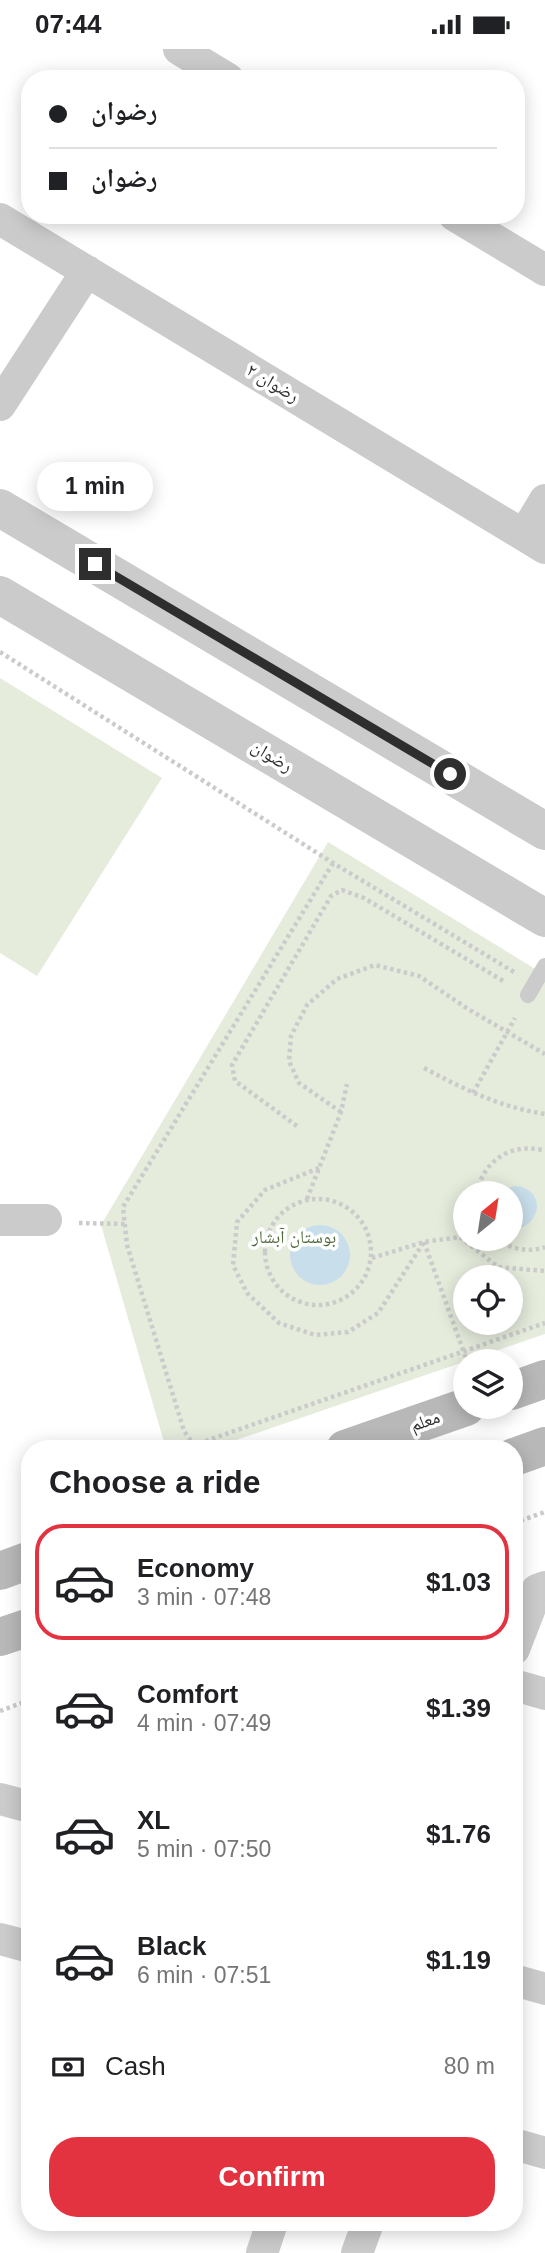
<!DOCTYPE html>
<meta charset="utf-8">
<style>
body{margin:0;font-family:Helvetica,"Noto Naskh Arabic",sans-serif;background:#f6f6f6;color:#202124;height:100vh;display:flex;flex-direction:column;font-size:26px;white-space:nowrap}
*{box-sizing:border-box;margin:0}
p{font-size:23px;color:#757577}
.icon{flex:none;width:38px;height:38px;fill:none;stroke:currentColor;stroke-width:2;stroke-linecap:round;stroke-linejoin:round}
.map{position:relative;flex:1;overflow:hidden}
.sheet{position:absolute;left:21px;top:1391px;width:502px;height:791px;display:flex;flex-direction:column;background:#fff;border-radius:28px;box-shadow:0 4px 18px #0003}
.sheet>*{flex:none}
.hud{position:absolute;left:21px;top:21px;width:504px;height:154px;border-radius:28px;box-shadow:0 4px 18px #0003;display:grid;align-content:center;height:154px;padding:0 28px;background:#fff}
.needle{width:46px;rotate:30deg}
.tools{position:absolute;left:453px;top:1132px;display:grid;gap:14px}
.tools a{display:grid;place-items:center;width:70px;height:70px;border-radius:50%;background:#fff;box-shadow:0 4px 18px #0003;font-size:35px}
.end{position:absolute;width:32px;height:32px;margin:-16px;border:9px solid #2e2e2e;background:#fff;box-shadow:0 0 0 4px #fff}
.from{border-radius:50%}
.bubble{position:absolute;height:49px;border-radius:24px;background:#fff;box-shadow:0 4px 18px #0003;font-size:23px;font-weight:700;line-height:49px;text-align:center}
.hud b{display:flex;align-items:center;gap:24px;height:66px;font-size:26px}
.hud b+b{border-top:2px solid #e0e0e0}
.hud i{width:18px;height:18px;background:#202124}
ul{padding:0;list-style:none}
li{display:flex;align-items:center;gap:21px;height:116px;margin:0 14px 10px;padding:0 14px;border:4px solid transparent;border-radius:28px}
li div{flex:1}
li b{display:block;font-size:26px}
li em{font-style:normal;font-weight:700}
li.current{border-color:#e33341}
li>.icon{width:63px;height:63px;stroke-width:1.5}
h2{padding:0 28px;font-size:32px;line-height:84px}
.pay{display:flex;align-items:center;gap:18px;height:77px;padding:0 28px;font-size:26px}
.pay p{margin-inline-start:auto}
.action{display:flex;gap:14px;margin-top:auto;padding:14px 28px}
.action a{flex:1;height:80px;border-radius:28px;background:#e33341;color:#fff;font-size:28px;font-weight:700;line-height:80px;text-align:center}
.status{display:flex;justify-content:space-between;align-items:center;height:49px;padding:0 35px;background:#fff;direction:ltr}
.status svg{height:19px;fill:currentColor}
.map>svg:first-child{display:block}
.green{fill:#e5ecdc;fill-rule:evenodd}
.water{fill:#c9deeb}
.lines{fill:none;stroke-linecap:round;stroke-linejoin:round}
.path{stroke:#cbcbcb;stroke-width:4.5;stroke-dasharray:3.5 3.5;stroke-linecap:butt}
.service{stroke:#cbcbcb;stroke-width:16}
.minor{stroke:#cbcbcb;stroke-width:32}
.tertiary{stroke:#cbcbcb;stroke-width:38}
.secondary{stroke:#b8b8b8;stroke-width:38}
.route{stroke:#2e2e2e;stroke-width:9}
.labels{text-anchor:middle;stroke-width:7;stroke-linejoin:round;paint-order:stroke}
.street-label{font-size:18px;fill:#2e2e2e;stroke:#fff}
.park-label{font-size:18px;fill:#526a3c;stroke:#fff}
</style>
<div class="status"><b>07:44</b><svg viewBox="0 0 49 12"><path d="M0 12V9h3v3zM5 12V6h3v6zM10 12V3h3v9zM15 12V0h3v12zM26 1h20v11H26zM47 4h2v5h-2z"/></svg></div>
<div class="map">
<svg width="545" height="2204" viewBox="0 0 545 2204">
<rect width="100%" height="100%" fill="#fff"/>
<!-- green -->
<path class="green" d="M0 629 162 729 37 927 0 904Z
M328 793 545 926V1285L210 1400H166L101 1176ZM466 1144H511V1190H466ZM466 1228H511V1274H466Z"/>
<!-- water -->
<path class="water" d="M515 1137C540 1138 545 1166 523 1178L511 1177V1144H502L508 1139Z
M290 1206a30 30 0 1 1 60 0a30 30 0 1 1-60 0Z"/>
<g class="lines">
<!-- path -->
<path class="path" d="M0 603 333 814 514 923
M333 814 123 1158 127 1196 184 1382 194 1396 545 1274
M424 1019C464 1040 499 1058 545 1065
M473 1044 515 969
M341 1063 299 1034 289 1012 291 987 307 956 337 930 375 916 419 927 468 960 545 1005
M297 1077 235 1032 232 1016 331 847 342 841 364 849 505 933
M319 1119 265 1141 237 1173 233 1216 247 1244 279 1274 315 1286 348 1283 378 1264 424 1193
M477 1144C482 1112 513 1092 545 1102
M265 1203a53 53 0 1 1 106 0a53 53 0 1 1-106 0Z
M307 1150 341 1063 347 1035
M79 1174 125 1175
M460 1188 498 1218 545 1222
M496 1190C511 1200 528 1204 545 1198
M424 1193 467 1312
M372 1209 424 1193 460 1188 466 1184
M514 1474 545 1463
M0 1662 30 1651"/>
<!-- service -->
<path class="service" d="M528 946 545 917"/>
<!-- minor -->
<path class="minor" d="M179 0 228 30
M454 166 545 221
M0 170 545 499
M0 356 87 222
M524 486 545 451
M0 1171H46
M514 1600 537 1541 545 1538
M514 1636 545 1645
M0 1750 30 1758
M0 1890 30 1898
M514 1931 545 1940
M514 2095 545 2104
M262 2204 272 2174
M357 2204 368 2174"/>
<!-- tertiary -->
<path class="tertiary" d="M0 459 545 782
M0 546 545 869"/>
<!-- secondary -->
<path class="secondary" d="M511 1342 545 1330
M345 1400 466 1358
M514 1408 545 1397
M0 1522 30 1511
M0 1588 30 1578"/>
</g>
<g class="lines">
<!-- route -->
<path class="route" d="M95 515 450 725"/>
</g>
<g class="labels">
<!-- street labels -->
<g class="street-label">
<text transform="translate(273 334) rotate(31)" y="6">رضوان ۲</text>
<text transform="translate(272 707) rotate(31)" y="6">رضوان</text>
<text transform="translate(425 1372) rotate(-19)" y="6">معلم</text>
</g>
<!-- park labels -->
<g class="park-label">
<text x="294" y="1194">بوستان آبشار</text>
</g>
</g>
</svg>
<div class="tools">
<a><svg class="needle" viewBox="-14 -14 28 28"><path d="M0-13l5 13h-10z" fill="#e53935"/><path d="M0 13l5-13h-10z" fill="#757577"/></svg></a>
<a><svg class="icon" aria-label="locate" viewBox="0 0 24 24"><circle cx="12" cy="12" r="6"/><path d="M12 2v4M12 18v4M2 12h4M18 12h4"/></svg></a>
<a><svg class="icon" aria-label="layers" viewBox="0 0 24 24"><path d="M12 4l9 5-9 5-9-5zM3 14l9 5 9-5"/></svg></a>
</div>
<i class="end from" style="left:450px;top:725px"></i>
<i class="end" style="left:95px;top:515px"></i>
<div class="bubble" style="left:37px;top:413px;width:116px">1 min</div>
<div class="hud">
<b><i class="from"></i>رضوان</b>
<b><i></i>رضوان</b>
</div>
<section class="sheet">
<h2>Choose a ride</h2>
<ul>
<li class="current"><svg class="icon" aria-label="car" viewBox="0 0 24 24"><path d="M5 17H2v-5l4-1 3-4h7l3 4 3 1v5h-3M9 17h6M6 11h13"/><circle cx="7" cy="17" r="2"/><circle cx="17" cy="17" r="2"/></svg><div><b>Economy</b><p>3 min · 07:48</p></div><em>$1.03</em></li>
<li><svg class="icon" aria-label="car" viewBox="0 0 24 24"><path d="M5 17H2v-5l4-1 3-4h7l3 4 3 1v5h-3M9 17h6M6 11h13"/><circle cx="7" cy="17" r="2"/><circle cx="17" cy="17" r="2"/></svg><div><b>Comfort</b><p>4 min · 07:49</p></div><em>$1.39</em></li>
<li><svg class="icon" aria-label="car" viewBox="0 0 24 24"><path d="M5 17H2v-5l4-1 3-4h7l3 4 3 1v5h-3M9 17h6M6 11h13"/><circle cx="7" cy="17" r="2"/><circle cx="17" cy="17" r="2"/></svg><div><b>XL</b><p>5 min · 07:50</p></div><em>$1.76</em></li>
<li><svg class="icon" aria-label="car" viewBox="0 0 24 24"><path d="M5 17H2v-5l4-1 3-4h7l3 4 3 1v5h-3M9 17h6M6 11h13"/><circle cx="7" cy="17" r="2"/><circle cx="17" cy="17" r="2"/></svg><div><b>Black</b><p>6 min · 07:51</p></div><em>$1.19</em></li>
</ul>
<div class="pay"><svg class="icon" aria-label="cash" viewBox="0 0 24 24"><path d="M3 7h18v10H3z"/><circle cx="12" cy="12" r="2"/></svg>Cash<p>80 m</p></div>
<div class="action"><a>Confirm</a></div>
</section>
</div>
